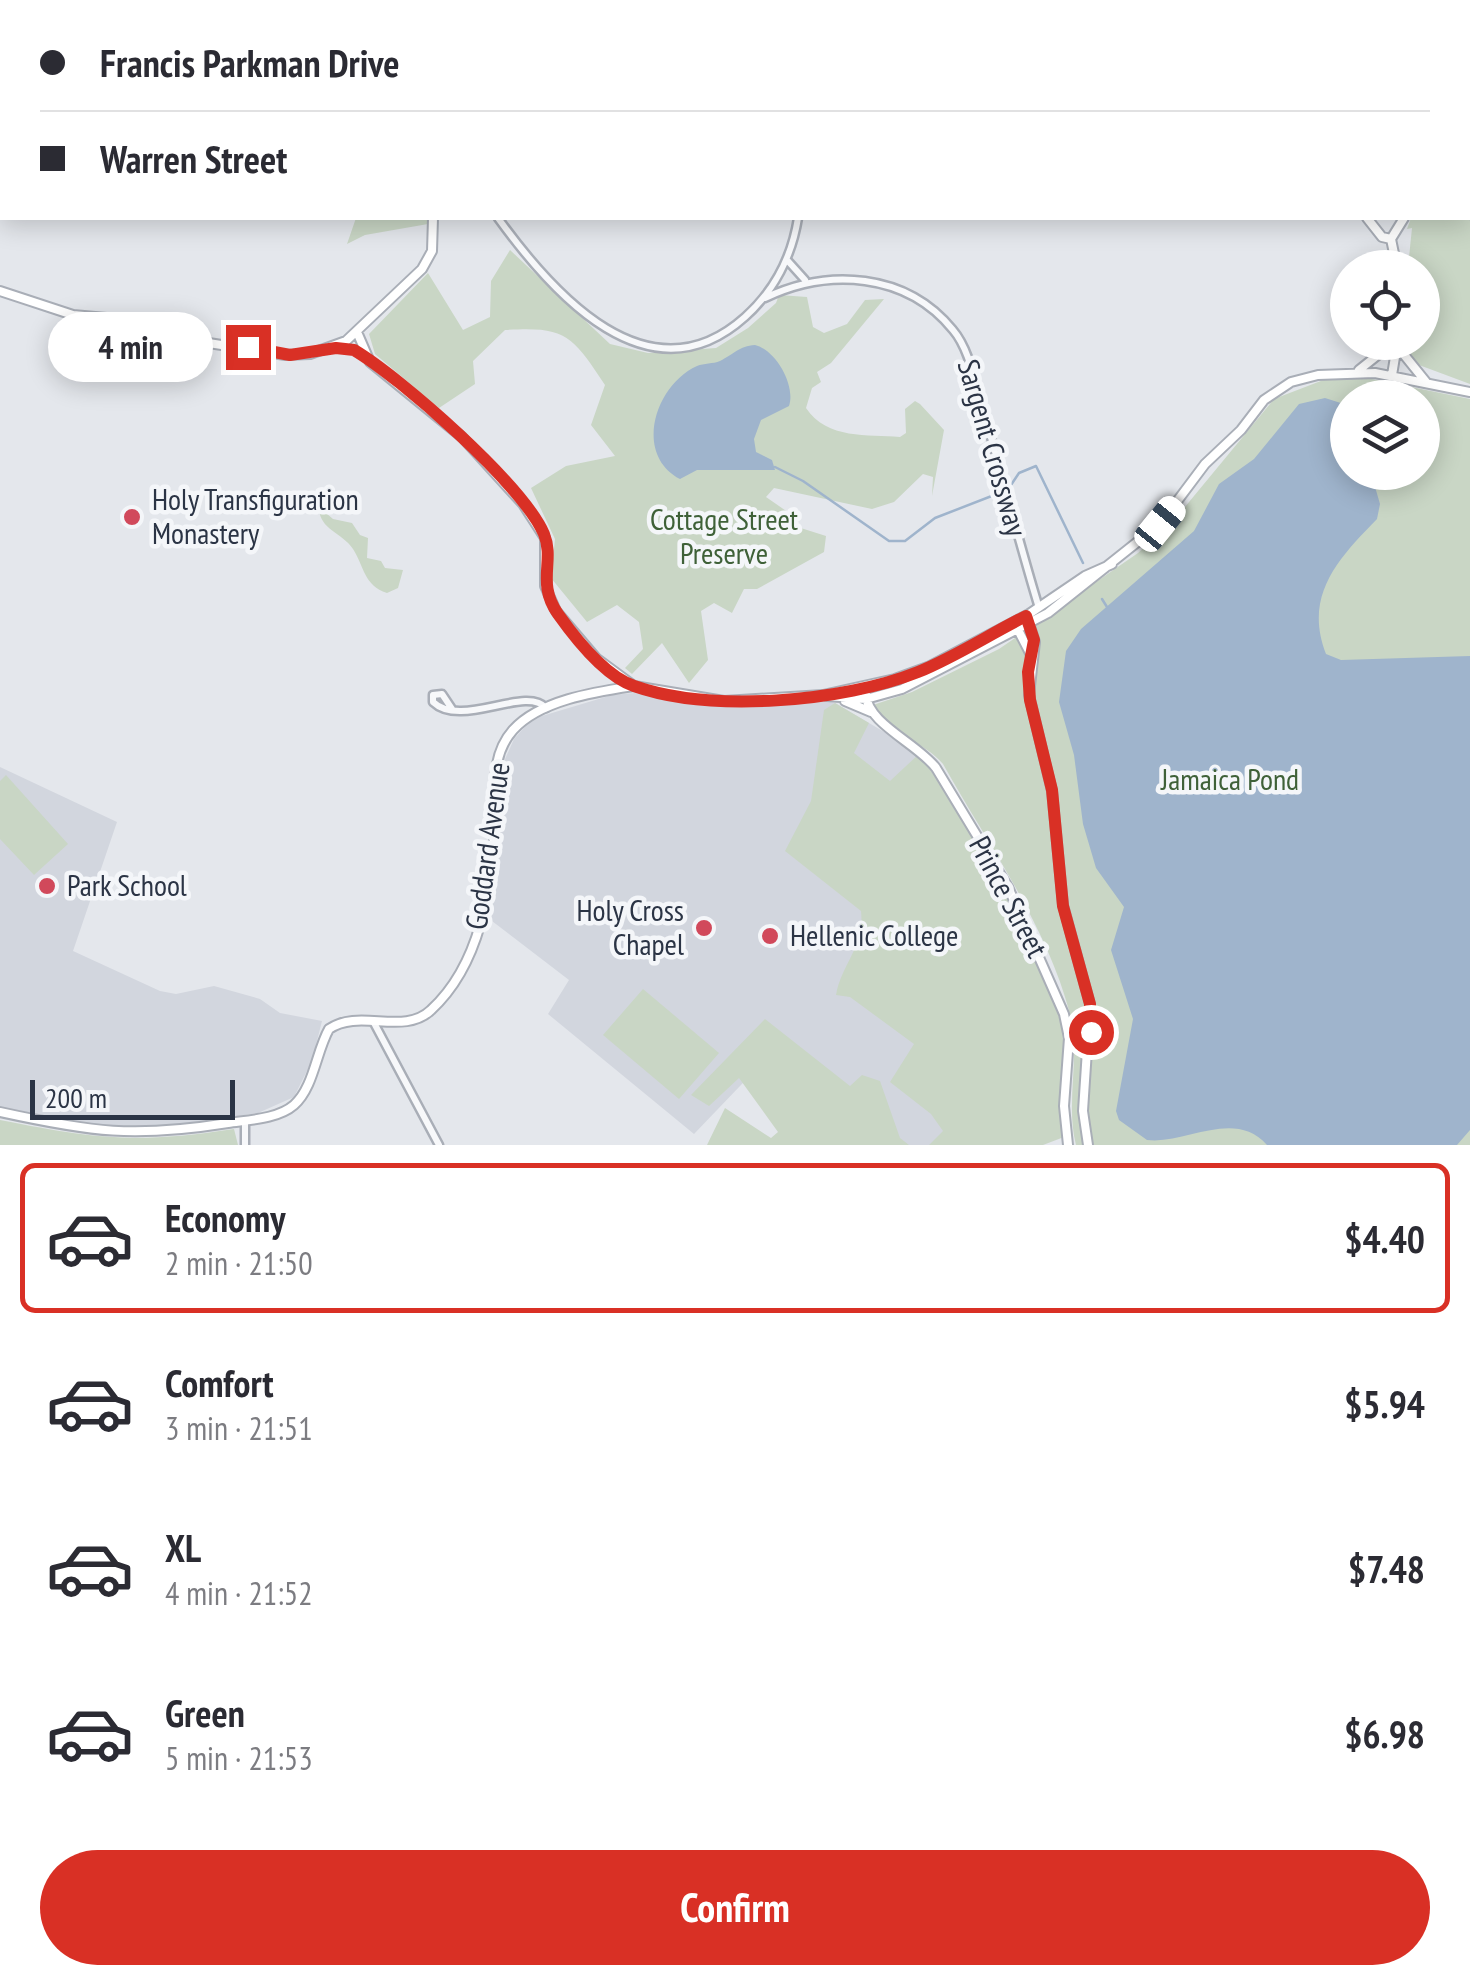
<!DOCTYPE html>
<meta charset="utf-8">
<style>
body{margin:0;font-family:"PT Sans Narrow",sans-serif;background:#f7f7f7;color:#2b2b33;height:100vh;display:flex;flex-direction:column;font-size:38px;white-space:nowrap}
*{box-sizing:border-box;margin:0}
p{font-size:32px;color:#7c7c81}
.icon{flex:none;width:55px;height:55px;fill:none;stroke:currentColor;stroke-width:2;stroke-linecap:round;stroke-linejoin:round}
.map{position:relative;height:1145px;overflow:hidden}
.details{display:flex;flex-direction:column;background:#fff;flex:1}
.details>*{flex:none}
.hud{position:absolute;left:0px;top:0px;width:1470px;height:220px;box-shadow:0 5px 25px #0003;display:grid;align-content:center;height:220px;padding:0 40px;background:#fff}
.fabs{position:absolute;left:1330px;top:250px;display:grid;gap:20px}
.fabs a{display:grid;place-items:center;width:110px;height:110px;border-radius:50%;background:#fff;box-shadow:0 5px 25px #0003;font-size:50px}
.scale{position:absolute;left:30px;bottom:25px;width:205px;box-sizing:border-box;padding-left:10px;border:5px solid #2b3445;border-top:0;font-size:28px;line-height:35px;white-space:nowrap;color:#2b3445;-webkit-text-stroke:8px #f4f6f9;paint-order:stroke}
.end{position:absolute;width:45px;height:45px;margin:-22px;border:12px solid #d93025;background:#fff;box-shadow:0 0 0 5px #fff}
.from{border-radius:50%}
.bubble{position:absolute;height:70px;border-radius:35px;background:#fff;box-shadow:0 5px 25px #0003;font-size:32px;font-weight:600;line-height:70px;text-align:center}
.car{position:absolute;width:30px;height:60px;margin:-30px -15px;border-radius:12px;box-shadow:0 0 8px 2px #0007;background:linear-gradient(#fff 24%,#345 0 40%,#fff 0 76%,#345 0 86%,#fff 0)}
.hud b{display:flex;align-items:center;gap:35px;height:95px;font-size:38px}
.hud b+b{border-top:2px solid #e1e1e2}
.hud i{width:25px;height:25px;background:#2b2b33}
ul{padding:18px 0 0;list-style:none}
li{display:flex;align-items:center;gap:30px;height:150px;margin:0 20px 15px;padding:0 20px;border:5px solid transparent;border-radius:15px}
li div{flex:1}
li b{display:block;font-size:38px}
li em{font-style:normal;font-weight:600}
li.selected{border-color:#d93025}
li>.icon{width:90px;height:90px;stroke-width:1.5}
.primary-button{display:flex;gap:20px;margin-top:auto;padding:20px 40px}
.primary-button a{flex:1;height:115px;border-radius:60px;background:#d93025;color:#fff;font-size:40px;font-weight:600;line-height:115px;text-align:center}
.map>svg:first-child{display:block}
.built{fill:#d2d6de}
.green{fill:#c9d6c5;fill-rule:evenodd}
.water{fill:#9fb4cc}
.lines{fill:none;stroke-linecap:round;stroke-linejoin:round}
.stream{stroke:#9fb4cc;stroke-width:2.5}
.street-casing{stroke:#a9aeb7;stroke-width:11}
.secondary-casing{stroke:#a9aeb7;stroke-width:12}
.street{stroke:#f7f8fa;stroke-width:6}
.secondary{stroke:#fff;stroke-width:8}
.route{stroke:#d93025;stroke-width:12}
.poi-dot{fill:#d1495b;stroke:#f4f6f9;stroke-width:4}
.labels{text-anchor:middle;stroke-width:9;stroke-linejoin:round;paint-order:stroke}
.street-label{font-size:30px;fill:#2b3445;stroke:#f4f6f9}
.poi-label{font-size:30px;fill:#2b3445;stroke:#f4f6f9;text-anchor:start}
.park-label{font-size:30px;fill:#3f6138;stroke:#f4f6f9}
</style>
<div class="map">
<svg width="1470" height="1145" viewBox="0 0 1470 1145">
<rect width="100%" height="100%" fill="#e4e7ec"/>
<!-- built -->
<path class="built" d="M635 693 722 706 816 699 835 703 920 753 1007 894 1036 955 960 1145H820L763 1062 694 1134 548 1014 569 980 488 918 496 880 501 768 514 739 532 719 612 695Z
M0 767 117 822 73 951 160 991 176 994 214 986 260 999 280 1013 322 1021 312 1061 294 1097 258 1113 155 1128H111L0 1107Z"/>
<!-- green -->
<path class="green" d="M1470 131V384L1419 365 1411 355V343L1422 342V268L1408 267 1412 228 1407 229 1411 218H1468Z
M356 218H428V224L365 235 347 244Z
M510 250 610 344 648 353 716 348 748 328 776 303 779 295 807 297 813 327 824 333 847 324 865 300 884 299 831 363 817 372 821 382 812 388 806 408C827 440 868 434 900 437L906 433 905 409 915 401 920 404 944 430 932 496 933 477 923 474 894 502 872 509 774 488 766 497 792 515 785 523 826 536 824 552 757 589H744L732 613 714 603 701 611 708 660 689 683 662 643 632 674 625 668 643 649 639 622 617 605 587 622 551 578 555 539 531 488 566 466 615 456 591 425 605 385C572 335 566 326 505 330L473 361 475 384 439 408 375 354 369 334 428 273 463 330 490 317 491 281Z
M1362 377 1470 399V1145H1076C1065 1102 1081 1056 1070 1014 1047 925 987 843 943 764 925 742 884 731 873 705L912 692 999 649 1138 553 1175 519 1274 399 1326 379ZM1348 398H1422V472H1348Z
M319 507 333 519 352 523 360 535 368 538 367 558 381 561 385 568 403 570 398 588 387 593C364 586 364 566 353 549 342 532 319 530 319 507Z
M835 703 869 723 854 753 890 781 920 753 1007 894 1054 994 1064 1032V1137L1043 1145H929L943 1131 931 1114 890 1082 914 1044 850 997 836 995C842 962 865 947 861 911L785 851 811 801 824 710Z
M6 775 68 844 34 875 0 839V781Z
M643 989 719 1053 679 1099 603 1035Z
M765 1019 850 1086 862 1075 880 1081 900 1138 909 1145H707L725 1108 771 1138 778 1132 739 1078 709 1106 691 1095Z
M0 1120C97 1139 135 1144 234 1129L238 1145H0Z"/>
<!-- water -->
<path class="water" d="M755 345C776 350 796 386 789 406L761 420 754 439 756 452 772 460 775 470H697L680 479C633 454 655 385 697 366 704 363 713 364 720 361 734 354 739 346 755 345Z
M1325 398 1347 405 1348 472 1371 473 1380 504 1377 519C1339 558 1303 595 1326 654L1341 660 1470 656V1130L1457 1145H1267C1234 1108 1185 1145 1147 1140L1119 1120 1116 1111 1133 1019 1111 950 1124 907 1096 868 1083 824 1074 755 1059 702 1066 651 1081 629 1194 531 1219 484 1254 459 1299 404Z"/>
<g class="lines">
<!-- stream -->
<path class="stream" d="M1470 206V219
M775 467 803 481 889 541H905L935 518 1002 492
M1011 485 1019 473 1036 466 1083 563
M1102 599 1107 607"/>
<!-- street casing -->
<g class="street-casing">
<path id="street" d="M661 0 662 2
M977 0 979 2
M1321 0 1322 2
M1411 0V2
M810 2V0
M1101 2 1102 0
M1172 2 1174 0
M498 218C553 294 649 403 745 317 774 291 792 256 798 218
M787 260 805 280
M765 298C828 268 906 272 953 330 970 350 975 384 983 409 1002 475 1019 542 1039 608
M452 709 442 694 433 695V702C461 729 526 685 546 708
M373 1021 439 1145
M245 1145V1121"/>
</g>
<!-- secondary casing -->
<g class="secondary-casing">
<path id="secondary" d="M386 0 387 2
M1088 0 1092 2
M1236 0 1237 2
M1468 129 1470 128
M1367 218 1382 237 1391 239
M1391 239 1397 268
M1391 239 1404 218
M0 291 73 315 129 320 196 341 285 355 310 354 346 341 422 269 432 251 433 218
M357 332 370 362 462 437 523 504 545 538V586L556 611 596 658 634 686 724 701 823 695 895 679 928 667 1029 614 1085 576 1112 564
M1397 346 1426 382
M1359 370 1394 342
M1392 375 1397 345
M1028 620 1035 642 1029 695 1052 791 1063 905 1090 1004 1083 1111 1088 1145
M1017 628 1031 655
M866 695C867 723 918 744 936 768L1008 887 1064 1014 1069 1038 1064 1106 1068 1145
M827 696 866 699 902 689 1048 613 1160 524 1205 464 1241 430 1264 400 1291 382 1318 375 1375 373 1470 392
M845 701 871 712
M0 1112C91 1132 134 1138 228 1123 248 1120 278 1119 294 1105 314 1087 316 1052 329 1029 359 1008 404 1036 431 1010 481 964 491 889 495 826 496 793 489 757 513 730 540 700 595 692 634 686"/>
</g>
<!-- street -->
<use href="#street" class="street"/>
<!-- secondary -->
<use href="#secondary" class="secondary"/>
</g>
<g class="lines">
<!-- route -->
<path class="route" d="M248 347 290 355 336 348 354 350C401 378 523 485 544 534 555 561 536 583 558 614 575 638 605 676 634 686 711 713 843 702 918 672 955 657 990 634 1026 616L1034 640 1028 672 1030 700 1052 790 1063 906 1090 1004 1091 1032"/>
</g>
<!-- markers -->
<g class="poi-dot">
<circle cx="132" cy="517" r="10"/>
<circle cx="47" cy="886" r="10"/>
<circle cx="704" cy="928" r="10"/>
<circle cx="770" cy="936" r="10"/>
</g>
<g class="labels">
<!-- street labels -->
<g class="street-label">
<text transform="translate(992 448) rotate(74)" y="10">Sargent Crossway</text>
<text transform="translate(488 846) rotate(-82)" y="10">Goddard Avenue</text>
<text transform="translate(1008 897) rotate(62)" y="10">Prince Street</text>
</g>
<!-- poi labels -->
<g class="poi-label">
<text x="152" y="510">Holy Transfiguration<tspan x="152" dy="34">Monastery</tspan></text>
<text x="67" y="896">Park School</text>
<text x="684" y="921" text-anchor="end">Holy Cross<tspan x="684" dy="34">Chapel</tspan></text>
<text x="790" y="946">Hellenic College</text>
</g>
<!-- park labels -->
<g class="park-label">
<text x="724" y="530">Cottage Street<tspan x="724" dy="34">Preserve</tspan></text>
<text x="1230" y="790">Jamaica Pond</text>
</g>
</g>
</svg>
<div class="fabs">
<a><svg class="icon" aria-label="locate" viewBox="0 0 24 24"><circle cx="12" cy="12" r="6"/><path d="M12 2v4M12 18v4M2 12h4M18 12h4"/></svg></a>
<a><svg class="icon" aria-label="layers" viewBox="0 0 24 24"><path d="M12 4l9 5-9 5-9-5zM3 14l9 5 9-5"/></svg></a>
</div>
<div class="scale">200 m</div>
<i class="end from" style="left:1091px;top:1032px"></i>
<i class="end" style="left:248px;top:347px"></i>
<div class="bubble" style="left:48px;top:312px;width:165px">4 min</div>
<i class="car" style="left:1160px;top:524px;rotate:39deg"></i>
<div class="hud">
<b><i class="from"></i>Francis Parkman Drive</b>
<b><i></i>Warren Street</b>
</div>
</div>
<section class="details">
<ul>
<li class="selected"><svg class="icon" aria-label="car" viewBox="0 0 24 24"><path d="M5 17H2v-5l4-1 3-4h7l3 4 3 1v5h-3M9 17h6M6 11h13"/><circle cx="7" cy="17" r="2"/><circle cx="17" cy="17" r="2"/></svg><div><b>Economy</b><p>2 min · 21:50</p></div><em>$4.40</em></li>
<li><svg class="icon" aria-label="car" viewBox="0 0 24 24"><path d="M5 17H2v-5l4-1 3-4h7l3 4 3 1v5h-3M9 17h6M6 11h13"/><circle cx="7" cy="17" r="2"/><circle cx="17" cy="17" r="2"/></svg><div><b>Comfort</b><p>3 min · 21:51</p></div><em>$5.94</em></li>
<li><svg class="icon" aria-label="car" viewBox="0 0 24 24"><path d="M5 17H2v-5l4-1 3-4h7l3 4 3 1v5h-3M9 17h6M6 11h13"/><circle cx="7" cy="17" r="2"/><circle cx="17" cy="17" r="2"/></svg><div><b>XL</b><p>4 min · 21:52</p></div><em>$7.48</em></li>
<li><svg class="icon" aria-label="car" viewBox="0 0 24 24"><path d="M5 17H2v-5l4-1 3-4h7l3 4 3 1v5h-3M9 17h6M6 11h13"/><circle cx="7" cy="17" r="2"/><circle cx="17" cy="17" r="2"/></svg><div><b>Green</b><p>5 min · 21:53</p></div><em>$6.98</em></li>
</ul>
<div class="primary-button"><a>Confirm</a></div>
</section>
